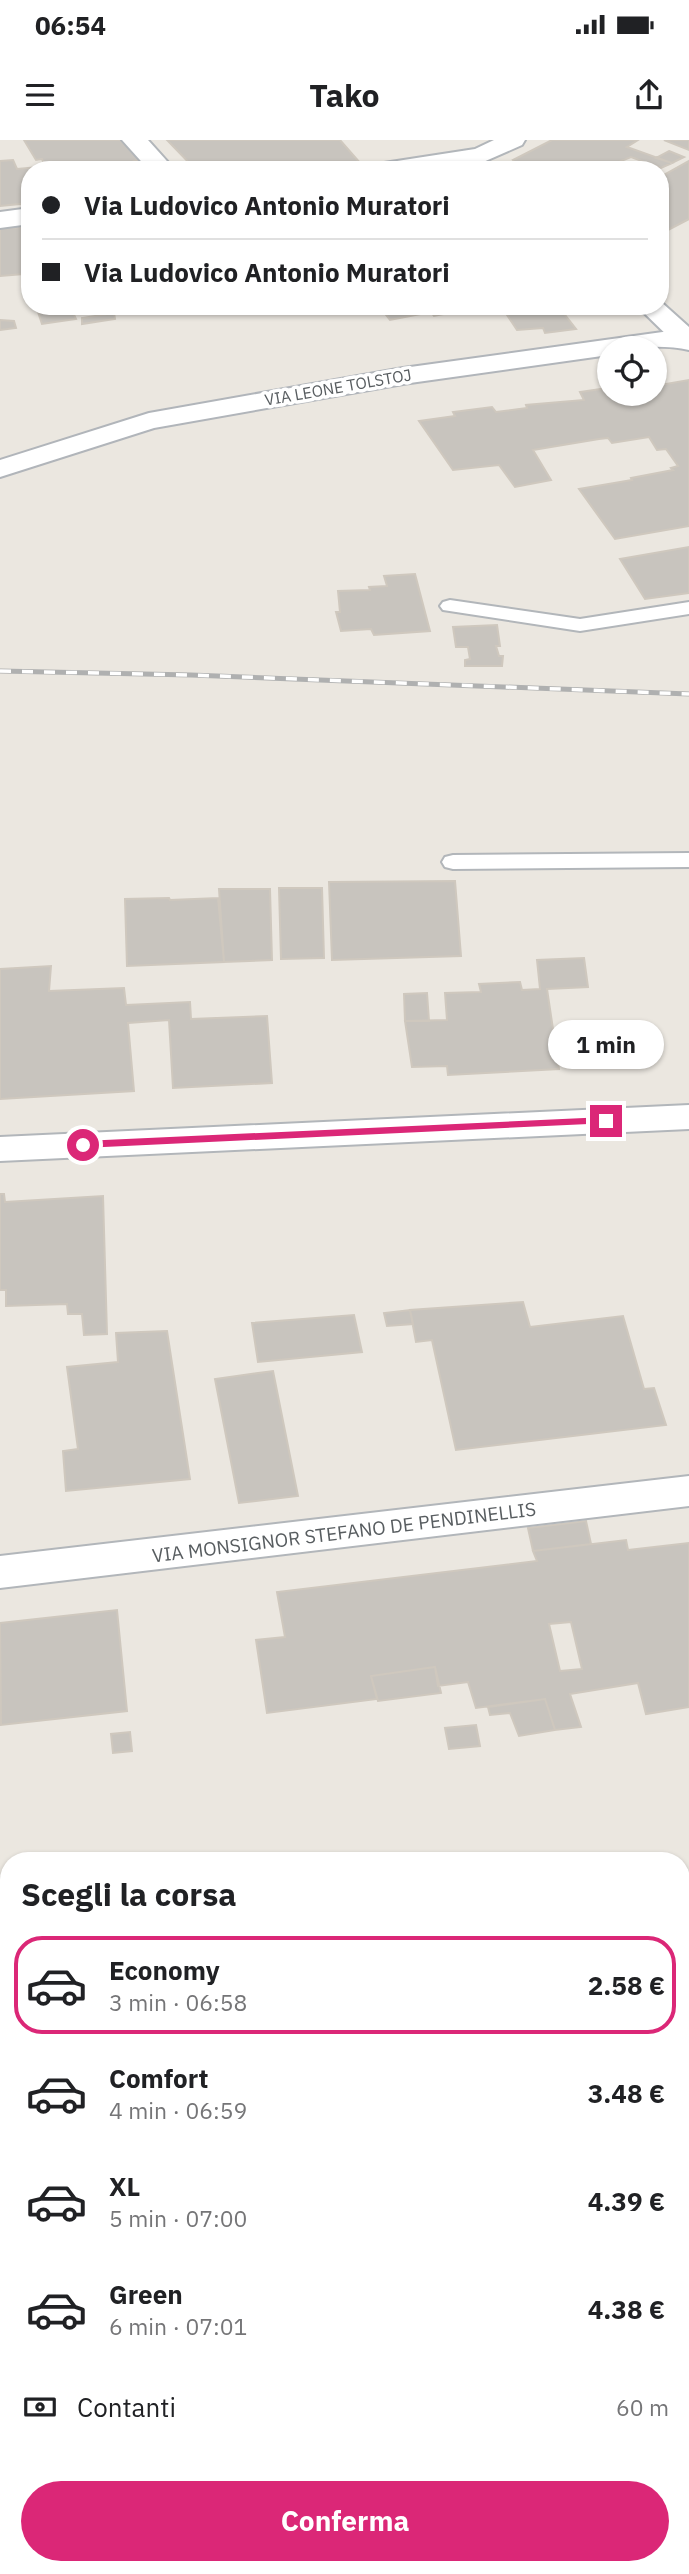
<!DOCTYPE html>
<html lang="it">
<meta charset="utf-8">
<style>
body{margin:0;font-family:"IBM Plex Sans",sans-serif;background:#f2f2f2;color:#202124;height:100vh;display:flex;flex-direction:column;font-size:26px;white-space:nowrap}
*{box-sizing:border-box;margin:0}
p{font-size:23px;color:#757577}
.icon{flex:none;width:38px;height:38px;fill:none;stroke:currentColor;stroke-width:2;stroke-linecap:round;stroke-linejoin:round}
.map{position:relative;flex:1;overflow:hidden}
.side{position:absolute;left:0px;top:1712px;width:690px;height:723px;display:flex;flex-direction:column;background:#fff;border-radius:28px 28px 0 0;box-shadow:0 2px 5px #0004}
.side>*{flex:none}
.top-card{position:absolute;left:21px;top:21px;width:648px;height:154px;border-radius:28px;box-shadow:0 2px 5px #0004;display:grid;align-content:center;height:154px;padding:0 21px;background:#fff}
.controls{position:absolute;left:597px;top:196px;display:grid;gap:14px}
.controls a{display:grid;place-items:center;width:70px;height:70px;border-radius:50%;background:#fff;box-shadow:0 2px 5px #0004;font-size:35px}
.end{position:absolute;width:32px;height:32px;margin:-16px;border:9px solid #db2777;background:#fff;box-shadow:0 0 0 4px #fff}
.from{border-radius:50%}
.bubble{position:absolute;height:49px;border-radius:24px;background:#fff;box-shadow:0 2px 5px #0004;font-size:23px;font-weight:800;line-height:49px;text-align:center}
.top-card b{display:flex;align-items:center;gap:24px;height:66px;font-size:26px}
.top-card b+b{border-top:2px solid #e0e0e0}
.top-card i{width:18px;height:18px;background:#202124}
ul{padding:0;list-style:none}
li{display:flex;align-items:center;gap:21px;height:98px;margin:0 14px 10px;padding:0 7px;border:4px solid transparent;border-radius:28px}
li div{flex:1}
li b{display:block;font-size:26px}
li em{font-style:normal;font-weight:800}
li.on{border-color:#db2777}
li>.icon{width:63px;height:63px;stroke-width:1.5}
h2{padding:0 21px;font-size:32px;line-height:84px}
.pay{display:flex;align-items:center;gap:18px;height:77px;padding:0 21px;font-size:26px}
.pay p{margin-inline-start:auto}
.cta{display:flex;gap:14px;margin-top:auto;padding:14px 21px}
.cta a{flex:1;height:80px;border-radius:42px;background:#db2777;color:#fff;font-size:28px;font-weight:800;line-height:80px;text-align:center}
.status{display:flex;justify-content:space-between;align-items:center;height:49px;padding:0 35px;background:#fff;direction:ltr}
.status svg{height:19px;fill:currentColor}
header{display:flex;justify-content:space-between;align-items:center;height:91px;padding:0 21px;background:#fff;font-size:32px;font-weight:800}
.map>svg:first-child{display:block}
.building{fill:#c8c4be;stroke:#cfc8be;stroke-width:2;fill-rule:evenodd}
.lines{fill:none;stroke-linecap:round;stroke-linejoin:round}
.lane-casing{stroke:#b2b6ba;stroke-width:4}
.street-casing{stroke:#b2b6ba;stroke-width:4}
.secondary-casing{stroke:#b1b5ba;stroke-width:4}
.lane{fill:#fff;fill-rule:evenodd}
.street{fill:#fff;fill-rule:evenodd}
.secondary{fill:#fff;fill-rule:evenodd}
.rail-casing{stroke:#afb0b0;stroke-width:5}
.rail{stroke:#fff;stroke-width:3.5;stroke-dasharray:11;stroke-linecap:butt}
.route{fill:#db2777}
.labels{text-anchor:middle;stroke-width:7;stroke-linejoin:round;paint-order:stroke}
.far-street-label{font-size:16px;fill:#585d60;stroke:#fff}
.street-label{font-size:19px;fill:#585d60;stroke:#fff}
</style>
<div class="status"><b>06:54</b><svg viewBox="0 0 49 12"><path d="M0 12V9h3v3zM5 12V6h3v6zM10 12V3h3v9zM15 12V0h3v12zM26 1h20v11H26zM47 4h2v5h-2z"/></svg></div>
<header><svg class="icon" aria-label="menu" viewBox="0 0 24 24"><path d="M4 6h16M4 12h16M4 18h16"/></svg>Tako<svg class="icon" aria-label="share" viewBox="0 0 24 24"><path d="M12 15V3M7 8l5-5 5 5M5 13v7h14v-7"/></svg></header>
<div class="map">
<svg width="689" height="2434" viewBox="0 0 689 2434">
<rect width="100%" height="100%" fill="#ebe7e0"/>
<!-- building -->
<path class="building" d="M24 0H120L141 20 134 21 140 30H47L42 19 36 20Z
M167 0H340L361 24 312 30H196Z
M552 0H638L627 7 672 23 661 28 631 17 621 21 630 25 622 30H525L513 20Z
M664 0H689V10Z
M669 11 684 17 672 23 656 18Z
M13 20 17 29 38 27 39 30H30V63L0 66V21Z
M689 21V79L668 90 660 83V37Z
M30 86V150L24 134 0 136V89Z
M36 166H70L76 179 42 184Z
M379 166H484L434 176 431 172 390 180Z
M496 166H558L576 189 545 193 543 188 517 190 503 169Z
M114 173 115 179 82 184V178Z
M0 180 14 181 16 188 0 190Z
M689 240V386L615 399 579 349 632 340 631 338 673 330 671 328 678 326 666 309 657 310 649 297 612 303 608 298 599 299 533 310 551 340 515 347 499 325 453 330 419 281 455 276 453 272 492 267 496 272 527 268 526 265 584 260 580 252 608 248 609 254H654V246Z
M689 407V453L645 459 620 419Z
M415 434 430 491 374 495 371 489 341 491 336 472H340L338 451 370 450 369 447 387 446 384 436Z
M497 485 500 506H496L499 516H503L502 526H465V520L470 519 468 507H456L453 487Z
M455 741 461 816 332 820 329 742Z
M279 748H322L324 818 281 819Z
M219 749H270L272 820 224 822Z
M169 758 170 760 218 758 224 822 127 826 125 759Z
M584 818 588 847 547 849 559 929 448 935 447 926 412 927 405 881 447 880 445 853 481 852 479 844 520 842 522 850 540 849 537 820Z
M51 826 49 851 124 848 126 865 190 862 191 879 267 876 272 943 173 948 169 880 128 883 134 951 0 959V829Z
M427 853 429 881H405L404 854Z
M0 1054H4L5 1062 103 1056 107 1194 84 1195 82 1174H68L67 1164 6 1166V1150H0Z
M523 1162 530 1187 623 1176 644 1249 654 1248 666 1285 456 1310 432 1200 416 1202 410 1170Z
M410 1170 413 1184 387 1186 384 1173Z
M354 1175 362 1212 258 1222 252 1183Z
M167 1191 190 1339 66 1351 63 1311 78 1309 67 1227 118 1222 116 1193Z
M273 1231 298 1356 239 1363 215 1239Z
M586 1381 591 1404 533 1411 528 1388Z
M626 1400 628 1410 689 1403V1567L646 1574 638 1543 570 1554 581 1587 555 1590 545 1559 476 1568 468 1542 438 1546 435 1527 371 1536 377 1559 267 1573 256 1500 285 1497 277 1452 537 1421 533 1411ZM571 1482 582 1529 560 1531 549 1484Z
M117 1470 127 1571 1 1585 0 1483Z
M435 1527 441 1553 378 1561 371 1536Z
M545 1559 555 1590 519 1596 510 1573 490 1575 488 1567Z
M476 1585 480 1606 449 1609 445 1588Z
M130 1592 132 1611 113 1613 111 1594Z"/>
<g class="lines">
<!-- lane casing -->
<g class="lane-casing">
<path id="lane" d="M450 460 580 479 689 462V474L580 491 443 470 440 466 443 462Z
M689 713V727L453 729 445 727 442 722 445 717 453 715Z"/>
</g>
<!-- street casing -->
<g class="street-casing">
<path id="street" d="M122 0H148L175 30H149Z
M494 0H525L522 5 481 23 437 30H372L375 25 384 23 475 9Z
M30 68V84L0 88V72Z
M660 161 689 187V204L675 203 637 166H660Z
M689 965V989L0 1021V997Z
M689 1336V1366L0 1448V1416Z"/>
</g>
<!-- secondary casing -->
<g class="secondary-casing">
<path id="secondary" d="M684 189 689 190V210C666 204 635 208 609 208V215L403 244 154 288 0 337V320L149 273 403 228Z"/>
</g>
<!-- lane -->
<use href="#lane" class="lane"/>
<!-- street -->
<use href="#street" class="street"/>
<!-- secondary -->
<use href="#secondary" class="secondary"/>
<!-- rail casing -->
<g class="rail-casing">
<path id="rail" d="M0 531 191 535 689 554"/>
</g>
<!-- rail -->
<use href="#rail" class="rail"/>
</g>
<!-- route -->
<path class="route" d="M606 977 612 981 610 983 83 1008 77 1005 83 1001Z"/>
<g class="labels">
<!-- far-street labels -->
<g class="far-street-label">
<text transform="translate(338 247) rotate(-10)" y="6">VIA LEONE TOLSTOJ</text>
</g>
<!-- street labels -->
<g class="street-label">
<text transform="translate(344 1392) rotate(-7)" y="7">VIA MONSIGNOR STEFANO DE PENDINELLIS</text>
</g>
</g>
</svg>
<div class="controls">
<a><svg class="icon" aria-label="locate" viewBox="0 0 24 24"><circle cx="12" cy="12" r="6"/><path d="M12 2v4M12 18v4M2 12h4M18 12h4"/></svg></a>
</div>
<i class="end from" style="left:83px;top:1005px"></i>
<i class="end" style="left:606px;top:981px"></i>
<div class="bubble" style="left:548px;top:880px;width:116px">1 min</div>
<div class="top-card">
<b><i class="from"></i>Via Ludovico Antonio Muratori</b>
<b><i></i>Via Ludovico Antonio Muratori</b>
</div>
<section class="side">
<h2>Scegli la corsa</h2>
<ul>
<li class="on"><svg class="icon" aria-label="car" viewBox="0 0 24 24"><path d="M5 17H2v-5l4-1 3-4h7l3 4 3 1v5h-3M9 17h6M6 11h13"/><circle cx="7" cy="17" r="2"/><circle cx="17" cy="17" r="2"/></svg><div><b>Economy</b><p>3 min · 06:58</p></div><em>2.58 €</em></li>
<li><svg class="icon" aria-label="car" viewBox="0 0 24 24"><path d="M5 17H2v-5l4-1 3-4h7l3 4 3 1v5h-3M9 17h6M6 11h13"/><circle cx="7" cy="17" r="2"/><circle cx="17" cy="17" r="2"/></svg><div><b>Comfort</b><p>4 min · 06:59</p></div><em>3.48 €</em></li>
<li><svg class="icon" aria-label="car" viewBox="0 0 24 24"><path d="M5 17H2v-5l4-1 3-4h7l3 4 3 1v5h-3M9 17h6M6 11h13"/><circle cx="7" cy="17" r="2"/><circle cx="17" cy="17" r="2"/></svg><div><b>XL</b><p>5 min · 07:00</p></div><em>4.39 €</em></li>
<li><svg class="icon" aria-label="car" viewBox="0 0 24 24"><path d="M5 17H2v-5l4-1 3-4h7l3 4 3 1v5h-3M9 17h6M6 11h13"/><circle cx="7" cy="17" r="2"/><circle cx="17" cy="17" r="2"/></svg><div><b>Green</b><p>6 min · 07:01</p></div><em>4.38 €</em></li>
</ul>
<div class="pay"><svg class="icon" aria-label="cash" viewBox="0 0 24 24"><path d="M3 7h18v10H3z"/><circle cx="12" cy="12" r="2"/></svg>Contanti<p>60 m</p></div>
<div class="cta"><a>Conferma</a></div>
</section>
</div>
